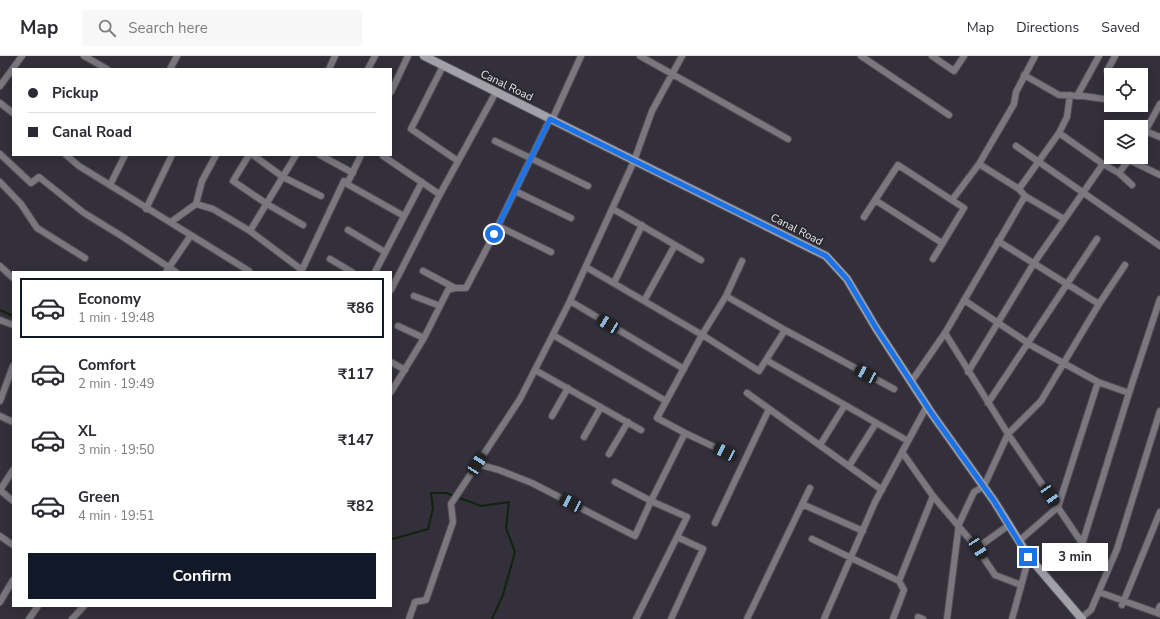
<!DOCTYPE html>
<meta charset="utf-8">
<style>
body{margin:0;font-family:"Nunito Sans",sans-serif;background:#f7f7f7;color:#2b2b33;height:100vh;display:flex;flex-direction:column;font-size:15px;white-space:nowrap}
*{box-sizing:border-box;margin:0}
p{font-size:13px;color:#7c7c81}
.icon{flex:none;width:22px;height:22px;fill:none;stroke:currentColor;stroke-width:2;stroke-linecap:round;stroke-linejoin:round}
.map{position:relative;flex:1;overflow:hidden}
.panel{position:absolute;left:12px;top:215px;width:380px;height:336px;display:flex;flex-direction:column;background:#fff;border-radius:0px;box-shadow:0 2px 10px #0003}
.panel>*{flex:none}
.banner{position:absolute;left:12px;top:12px;width:380px;height:88px;border-radius:0px;box-shadow:0 2px 10px #0003;display:grid;align-content:center;height:88px;padding:0 16px;background:#fff}
.controls{position:absolute;left:1104px;top:12px;display:grid;gap:8px}
.controls a{display:grid;place-items:center;width:44px;height:44px;border-radius:0px;background:#fff;box-shadow:0 2px 10px #0003;font-size:20px}
.end{position:absolute;width:18px;height:18px;margin:-9px;border:5px solid #1a73e8;background:#fff;box-shadow:0 0 0 2px #fff}
.from{border-radius:50%}
.bubble{position:absolute;height:28px;border-radius:0px;background:#fff;box-shadow:0 2px 10px #0003;font-size:13px;font-weight:700;line-height:28px;text-align:center}
.car{position:absolute;width:12px;height:24px;margin:-12px -6px;border-radius:5px;box-shadow:0 0 3px 1px #0007;background:linear-gradient(#222 24%,#8ab4d8 0 40%,#222 0 76%,#8ab4d8 0 86%,#222 0)}
.banner b{display:flex;align-items:center;gap:14px;height:38px;font-size:15px}
.banner b+b{border-top:1px solid #e1e1e2}
.banner i{width:10px;height:10px;background:#2b2b33}
ul{padding:7px 0 0;list-style:none}
li{display:flex;align-items:center;gap:12px;height:60px;margin:0 8px 6px;padding:0 8px;border:2px solid transparent;border-radius:0px}
li div{flex:1}
li b{display:block;font-size:15px}
li em{font-style:normal;font-weight:700}
li.active{border-color:#111827}
li>.icon{width:36px;height:36px;stroke-width:1.5}
.action{display:flex;gap:8px;margin-top:auto;padding:8px 16px}
.action a{flex:1;height:46px;border-radius:0px;background:#111827;color:#fff;font-size:16px;font-weight:700;line-height:46px;text-align:center}
header{display:flex;align-items:center;gap:24px;box-sizing:border-box;height:56px;padding:0 20px;background:#fff;border-bottom:1px solid #e1e1e2}
header strong{font-size:19px}
nav{display:flex;gap:22px;margin-inline-start:auto;font-size:14px}
.search{width:280px;height:36px;background:#f7f7f7;display:flex;align-items:center;gap:10px;box-sizing:border-box;padding:0 14px;border-radius:0px;color:#7c7c81;font-size:15px}
.map>svg:first-child{display:block}
.lines{fill:none;stroke-linecap:round;stroke-linejoin:round}
.stream{stroke:#11220f;stroke-width:2}
.street-casing{stroke:#504d57;stroke-width:8}
.secondary-casing{stroke:#504d57;stroke-width:10}
.street{stroke:#7a787e;stroke-width:6}
.secondary{stroke:#a2a0a8;stroke-width:8}
.route{stroke:#1a73e8;stroke-width:5}
.labels{text-anchor:middle;stroke-width:4;stroke-linejoin:round;paint-order:stroke}
.street-label{font-size:11px;fill:#e8e7ed;stroke:#292730}
</style>
<header>
<strong>Map</strong>
<div class="search"><svg class="icon" aria-label="search" viewBox="0 0 24 24"><circle cx="10" cy="10" r="6"/><path d="M15 15l6 6"/></svg>Search here</div>
<nav><a>Map</a><a>Directions</a><a>Saved</a></nav>
</header>
<div class="map">
<svg width="1160" height="563" viewBox="0 0 1160 563">
<rect width="100%" height="100%" fill="#33303b"/>
<g class="lines">
<!-- stream -->
<path class="stream" d="M0 254 13 260
M391 482 393 483 428 473 433 452 431 437H446L481 450 509 446 506 472 515 496 503 539 492 563"/>
<!-- street casing -->
<g class="street-casing">
<path id="street" d="M84 0 107 13
M640 0 788 83
M861 0 949 59
M932 0 954 15 964 0
M443 10 411 73 458 105
M170 13 177 0
M329 13 335 0
M368 13 375 0
M1107 15 1115 0
M1024 19 1059 39 1083 40 1111 44
M1139 19 1141 17
M0 30 22 0
M391 36 408 0
M1077 40 1099 0
M0 47 13 57
M552 64 581 0
M1145 75 1160 81
M1059 77 1103 108 1119 117 1132 129
M1141 83 1160 48
M495 85 588 130
M1016 90 1160 190
M0 98 31 127 39 121 84 157 120 179 176 216
M66 99 79 110 249 215
M249 99 233 125 267 148 303 169
M253 99 283 121 321 140
M320 99 353 117
M383 100 439 138
M1129 104 1160 119
M979 108 1019 133 1025 140 1064 163
M1119 117 1131 101
M0 126 21 148 37 172 85 202
M347 128 404 160
M110 129 125 99
M1019 133 1059 77 1067 61 1070 39
M515 135 571 162
M875 144 942 187
M952 144 979 108 1014 48 1016 36 1035 0
M196 148 213 153 250 175 302 214
M146 153 172 99
M613 153 701 204
M864 161 898 109 964 152 933 203
M171 166 196 148 202 125 216 99
M498 170 551 196
M348 174 385 196
M250 175 296 99
M998 185 1099 248
M330 203 352 216
M0 210 13 222
M586 211 704 280 759 315 785 274 726 240
M423 215 455 232
M166 216 191 179
M301 216 344 125 347 128 361 99
M375 216 422 126
M614 227 642 169
M391 234 439 140 496 36
M414 240 440 250
M964 244 1034 291 1098 326 1129 337
M570 245 684 313
M644 245 675 189
M0 264 13 269
M398 270 424 282
M785 274 894 333
M945 277 1008 378 1082 487
M553 279 666 345
M766 304 908 385
M391 306 405 314
M535 314 641 374
M968 316 1034 207 1103 108
M911 326 945 277 1025 140
M391 336 424 282 448 234 455 232H466L490 186 550 63
M747 337 882 434
M0 345 13 310
M988 347 1097 183
M0 360 13 366
M552 360 568 332
M685 377 725 396
M584 381 601 351
M820 389 845 349
M902 396 933 440 977 492 995 519 1021 529
M609 398 628 366
M477 408 499 414 532 427 635 480 651 445 687 461 636 563
M849 410 876 367
M13 414 0 434 13 445
M615 426 651 445 685 377 657 362 702 279 726 240 742 205
M802 448 863 475
M715 467 769 353
M0 480 13 489
M812 483 899 525
M1019 485 1058 451 1098 326
M977 492 1009 469
M1080 495 1129 337 1160 243
M1099 536 1160 558
M0 546 13 524
M1122 549 1160 456
M1157 557 1160 550
M918 561 923 563
M1081 562 1091 554 1117 493 1160 355
M29 563 38 550
M72 563 84 550
M409 563 415 546 426 544 453 466 451 448 520 343 569 247 634 105 652 55 682 0
M671 563 703 493 677 481
M747 563 810 432
M824 563 875 446 927 350
M893 563 904 534 899 525 933 440
M947 563 959 468 974 436 984 430 1008 378 1041 345 1099 248 1125 209
M1012 563 1029 501"/>
</g>
<!-- secondary casing -->
<g class="secondary-casing">
<path id="secondary" d="M424 0 826 200 847 223 876 272 932 358 994 445 1029 501 1082 563"/>
</g>
<!-- street -->
<use href="#street" class="street"/>
<!-- secondary -->
<use href="#secondary" class="secondary"/>
</g>
<g class="lines">
<!-- route -->
<path class="route" d="M494 178 550 63 826 200 847 223 876 272 932 358 994 445 1028 501"/>
</g>
<g class="labels">
<!-- street labels -->
<g class="street-label">
<text transform="translate(507 29) rotate(26)" y="4">Canal Road</text>
<text transform="translate(797 173) rotate(27)" y="4">Canal Road</text>
</g>
</g>
</svg>
<div class="controls">
<a><svg class="icon" aria-label="locate" viewBox="0 0 24 24"><circle cx="12" cy="12" r="6"/><path d="M12 2v4M12 18v4M2 12h4M18 12h4"/></svg></a>
<a><svg class="icon" aria-label="layers" viewBox="0 0 24 24"><path d="M12 4l9 5-9 5-9-5zM3 14l9 5 9-5"/></svg></a>
</div>
<i class="end from" style="left:494px;top:178px"></i>
<i class="end" style="left:1028px;top:501px"></i>
<div class="bubble" style="left:1042px;top:487px;width:66px">3 min</div>
<i class="car" style="left:608px;top:268px;rotate:301deg"></i>
<i class="car" style="left:866px;top:318px;rotate:299deg"></i>
<i class="car" style="left:725px;top:396px;rotate:296deg"></i>
<i class="car" style="left:477px;top:408px;rotate:33deg"></i>
<i class="car" style="left:1050px;top:439px;rotate:146deg"></i>
<i class="car" style="left:571px;top:447px;rotate:297deg"></i>
<i class="car" style="left:978px;top:492px;rotate:147deg"></i>
<div class="banner">
<b><i class="from"></i>Pickup</b>
<b><i></i>Canal Road</b>
</div>
<section class="panel">
<ul>
<li class="active"><svg class="icon" aria-label="car" viewBox="0 0 24 24"><path d="M5 17H2v-5l4-1 3-4h7l3 4 3 1v5h-3M9 17h6M6 11h13"/><circle cx="7" cy="17" r="2"/><circle cx="17" cy="17" r="2"/></svg><div><b>Economy</b><p>1 min · 19:48</p></div><em>₹86</em></li>
<li><svg class="icon" aria-label="car" viewBox="0 0 24 24"><path d="M5 17H2v-5l4-1 3-4h7l3 4 3 1v5h-3M9 17h6M6 11h13"/><circle cx="7" cy="17" r="2"/><circle cx="17" cy="17" r="2"/></svg><div><b>Comfort</b><p>2 min · 19:49</p></div><em>₹117</em></li>
<li><svg class="icon" aria-label="car" viewBox="0 0 24 24"><path d="M5 17H2v-5l4-1 3-4h7l3 4 3 1v5h-3M9 17h6M6 11h13"/><circle cx="7" cy="17" r="2"/><circle cx="17" cy="17" r="2"/></svg><div><b>XL</b><p>3 min · 19:50</p></div><em>₹147</em></li>
<li><svg class="icon" aria-label="car" viewBox="0 0 24 24"><path d="M5 17H2v-5l4-1 3-4h7l3 4 3 1v5h-3M9 17h6M6 11h13"/><circle cx="7" cy="17" r="2"/><circle cx="17" cy="17" r="2"/></svg><div><b>Green</b><p>4 min · 19:51</p></div><em>₹82</em></li>
</ul>
<div class="action"><a>Confirm</a></div>
</section>
</div>
